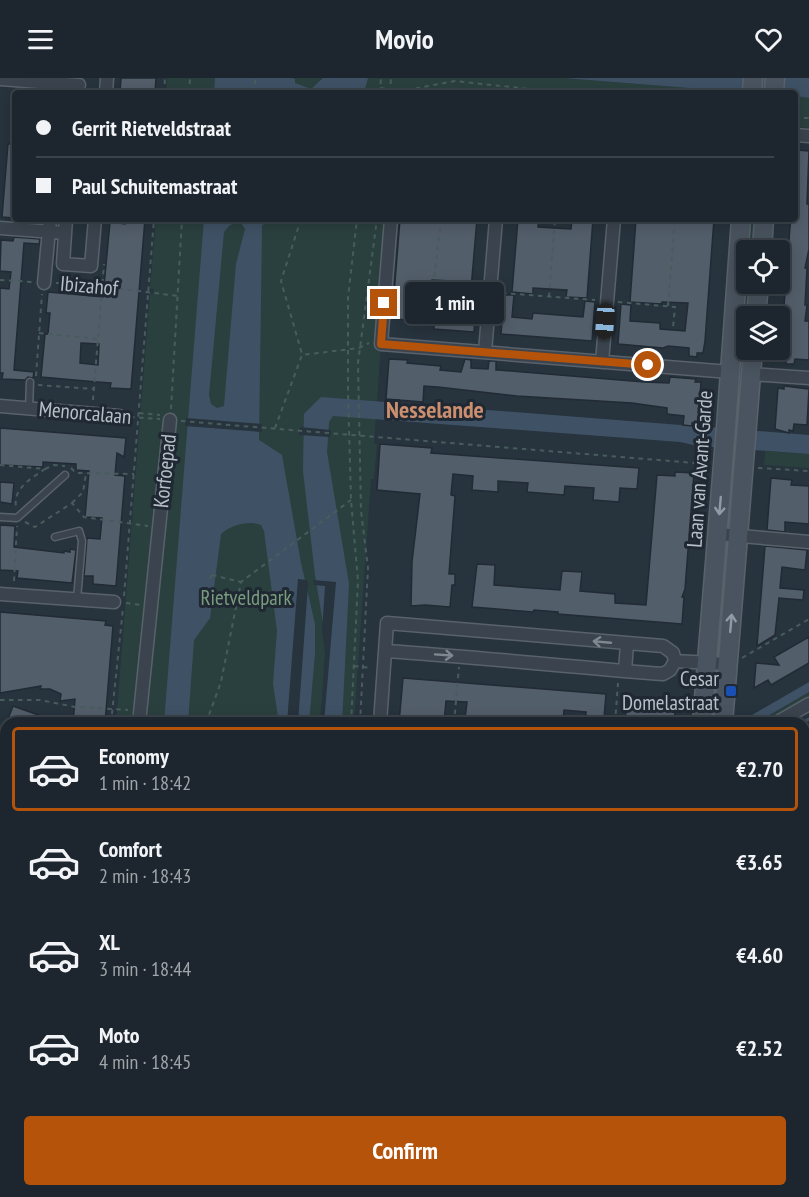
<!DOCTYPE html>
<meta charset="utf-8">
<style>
body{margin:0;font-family:"PT Sans Narrow",sans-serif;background:#252e36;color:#f1f3f6;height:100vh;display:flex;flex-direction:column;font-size:22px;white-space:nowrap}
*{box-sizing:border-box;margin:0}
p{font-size:20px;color:#a0a5aa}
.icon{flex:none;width:33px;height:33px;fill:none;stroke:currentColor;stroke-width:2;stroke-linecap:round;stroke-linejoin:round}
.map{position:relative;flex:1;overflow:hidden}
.sheet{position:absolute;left:0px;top:639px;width:810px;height:480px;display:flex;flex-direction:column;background:#1d262e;border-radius:18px 18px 0 0;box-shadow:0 3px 15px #0003,0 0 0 2px #3b434a}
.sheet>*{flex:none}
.top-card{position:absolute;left:12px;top:12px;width:786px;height:132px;border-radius:6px;box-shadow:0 3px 15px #0003,0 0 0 2px #3b434a;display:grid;align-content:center;height:132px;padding:0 24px;background:#1d262e}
.tools{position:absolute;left:736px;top:162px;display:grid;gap:12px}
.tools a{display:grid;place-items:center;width:54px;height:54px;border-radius:6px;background:#1d262e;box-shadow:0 3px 15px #0003,0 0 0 2px #3b434a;font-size:30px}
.end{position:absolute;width:27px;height:27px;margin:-14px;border:8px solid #b45309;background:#fff;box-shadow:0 0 0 3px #fff}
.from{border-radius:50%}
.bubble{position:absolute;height:42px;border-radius:6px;background:#1d262e;box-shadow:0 3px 15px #0003,0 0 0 2px #3b434a;font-size:20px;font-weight:700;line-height:42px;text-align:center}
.car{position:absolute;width:18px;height:36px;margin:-18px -9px;border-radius:8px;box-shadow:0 0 4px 2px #0007;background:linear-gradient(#222 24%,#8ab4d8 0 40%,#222 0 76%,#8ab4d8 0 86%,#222 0)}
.top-card b{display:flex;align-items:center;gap:21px;height:57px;font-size:22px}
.top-card b+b{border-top:2px solid #3b434a}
.top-card i{width:15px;height:15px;background:#f1f3f6}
ul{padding:10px 0 0;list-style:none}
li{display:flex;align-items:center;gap:18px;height:84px;margin:0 12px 9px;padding:0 12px;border:3px solid transparent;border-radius:6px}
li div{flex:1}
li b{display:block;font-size:22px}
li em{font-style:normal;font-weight:700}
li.current{border-color:#b45309}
li>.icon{width:54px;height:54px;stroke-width:1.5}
.action{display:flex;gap:12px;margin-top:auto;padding:12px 24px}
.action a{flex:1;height:69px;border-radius:6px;background:#b45309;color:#fff;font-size:24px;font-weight:700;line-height:69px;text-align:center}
header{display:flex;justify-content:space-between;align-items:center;height:78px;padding:0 24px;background:#1d262e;font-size:27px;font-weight:700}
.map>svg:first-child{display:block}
.green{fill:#2a403f}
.water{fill:#3f5265;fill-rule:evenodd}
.pier{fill:#27333d}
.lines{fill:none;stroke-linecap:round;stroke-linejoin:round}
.stream{stroke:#3f5265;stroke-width:3}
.building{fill:#535e6b;stroke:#222b35;stroke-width:1.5;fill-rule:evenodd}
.lane-casing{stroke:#59626b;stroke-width:9}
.street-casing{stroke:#59626b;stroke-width:15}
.secondary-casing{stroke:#59626b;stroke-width:21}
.path{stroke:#495c5d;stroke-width:2;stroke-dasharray:4.5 4.5;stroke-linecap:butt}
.lane{stroke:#3b444e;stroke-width:6}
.street{stroke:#3b444e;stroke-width:12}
.secondary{stroke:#4a5460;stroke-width:18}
.tram{stroke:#5e6974;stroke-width:1.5}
.rail{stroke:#5e6974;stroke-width:3;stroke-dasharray:6 6;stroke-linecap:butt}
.oneway{stroke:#919aa4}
.oneway2{stroke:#7f8891}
.route{stroke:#b45309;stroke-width:8}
.transit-dot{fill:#1a4fb4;stroke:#202933;stroke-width:2}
.labels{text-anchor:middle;stroke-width:6;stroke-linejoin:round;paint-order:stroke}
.street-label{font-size:21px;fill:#b7bfc8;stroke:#202933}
.park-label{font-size:21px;fill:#789c7d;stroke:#202933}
.poi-label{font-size:21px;fill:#b7bfc8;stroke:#202933;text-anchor:end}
.quarter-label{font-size:24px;font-weight:bold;fill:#cb8f6f;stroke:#202933}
</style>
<header><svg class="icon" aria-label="menu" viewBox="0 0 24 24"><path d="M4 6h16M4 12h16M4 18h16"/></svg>Movio<svg class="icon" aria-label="heart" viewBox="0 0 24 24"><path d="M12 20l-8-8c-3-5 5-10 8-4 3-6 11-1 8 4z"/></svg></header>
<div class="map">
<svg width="809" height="1119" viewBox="0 0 809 1119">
<rect width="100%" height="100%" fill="#27333d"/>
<!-- green -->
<path class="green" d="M167 0H563L751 15H166Z
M795 18 809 20V50L795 49Z
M156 141H390L374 365 377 366 374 401H371L354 645H116L150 215 153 216 154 211 150 210Z
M746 141H759L757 172H747V206H754L752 238H747V272L749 273 735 272Z
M765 373 809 376V390L764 387Z
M725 466 732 469 725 566 712 565Z
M809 614V620L767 645H752L754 641 757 645Z
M0 882 6 883V961L0 964Z
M6 1110V1113H74V1119H0V1114Z
M77 1113H310L312 1119H77Z
M361 1113H474V1119H438Z"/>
<!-- water -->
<path class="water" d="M215 0H292L295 1V5L311 11 323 0H368L364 15H214Z
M563 0H809V20L795 18V15H751Z
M204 141H268L262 148 259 362 282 377 301 485 315 546V575L309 645H279L273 606 277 553 264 453 261 447C250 442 230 447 221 456L210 540 194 562 188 645H164ZM236 145H241L245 151 236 186 224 328 217 330 211 326 209 317 224 154 230 147Z
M321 319 809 357V376L698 368 680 364 333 338 329 344 327 374 349 506 342 645H323L328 575 315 497 303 393 304 336Z
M809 604V614L756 645 754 642 752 643V637Z
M142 1113H187V1118L203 1119H140Z"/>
<!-- pier -->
<path class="pier" d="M186 340 262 346V354L185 348Z
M300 349 331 352 330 359 299 357Z
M298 501 307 502 308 507 298 645H287Z
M313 502 336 504 324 645H320L325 575 322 553 325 508 314 507Z"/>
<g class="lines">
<!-- stream -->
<path class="stream" d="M801 645 809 641
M0 1080 6 1077"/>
</g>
<!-- building -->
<path class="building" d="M121 0H156L155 15H120Z
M8 66H15V140L2 139Z
M797 72 809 73 807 126H809V171L805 190H807L805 227H807L805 243H809V282L795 281 794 286H786V282L780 281 790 149 791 141H795V85Z
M128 141H145L131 311 110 310 111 305 97 304 41 299 45 256H48L50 235H46L48 214 103 219 110 144 125 146V142ZM81 265 99 266 98 287 80 285Z
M400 141H477L471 211 450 209 451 203 432 202 429 240 411 239V242L392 241Z
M518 141H539L538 149 571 151 572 141H593L587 220 566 219 567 212 533 210V216L512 214Z
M636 141H714L705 263 703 275H697V279L689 278V270L668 268 663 270 618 266 621 226 631 227 630 243 660 245V251L685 253 688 225 662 224 661 226 630 224Z
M14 159 40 161 39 166 24 165 14 292 34 294 33 300 28 299 25 302 2 301 3 295H0V210L9 211 11 194 0 193 1 162 13 163Z
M467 214 477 215 474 254 434 251V244L429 243 430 232 465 235Z
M504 217H514L512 239 532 241 533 235 583 239 585 223 595 224 592 263 501 256Z
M389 281 408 282 407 285 441 288 440 292 461 294 465 281 471 282V290L488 291 489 283H496V292H498L644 304 669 305 670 299 696 301 695 304H701L698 345H692V348L683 347 684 338 667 336V330L632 325 517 318 438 309 424 308 423 324 386 321Z
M784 308 809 311 807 347 794 346 793 353 789 352V355L775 351 778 310 784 311Z
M0 350 126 360 124 379 117 375 115 397 125 398 116 508 93 506V498H84L87 460 100 461 102 440 85 439 89 393 76 392V386L43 384V389L0 387Z
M380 366 432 370 431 375 639 390 637 411 620 410 619 424 593 422 594 410 565 408 564 417 527 414 528 405 498 403V414L472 412 473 398 453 396 451 417 455 418 449 496H455V507H452L450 529 425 527 411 528 412 484 420 416 377 412Z
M675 394 694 395 685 511 682 519H684L682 546 558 536V534L534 532 533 534 472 529 477 486 495 487 494 507 519 509 560 512 562 493 582 494 580 513 615 516V525L646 527 657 397 675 398Z
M771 400 792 402 791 407 809 408V446L785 444V454L767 452Z
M0 404 14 405 12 426 0 424Z
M0 447 15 448 14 469 64 475V473L70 474V471L76 472 72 505 17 500 18 493 0 492Z
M765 468 807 472 805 492 782 489 781 499 780 510 804 512 803 522 779 520 775 557 757 568Z
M0 534 106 543 105 547 113 548 105 645H73L75 621 60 623 61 616 50 611H40L41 608 0 615Z
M809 559V585L771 607 768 602 754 610 756 585 779 587 774 579Z
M403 600 606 616 604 640 586 639V634L564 632 563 645H516L465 641 467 624 446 623 444 645H399Z
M627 618 676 622 674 645H625Z
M13 628 58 644V645H18L8 641Z"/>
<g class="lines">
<!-- lane casing -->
<g class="lane-casing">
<path id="lane" d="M29 330 30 304
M0 439 17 440 65 397
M55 459 79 453 82 463 77 521"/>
</g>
<!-- street casing -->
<g class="street-casing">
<path id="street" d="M0 1 79 7
M106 15 107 0
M795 57 809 58
M66 141 63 186 91 188 95 141
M391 141 381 266 730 294
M0 150 65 155
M44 205 50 141
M485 274 496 141
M602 284 614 141
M751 296 809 300
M0 328 119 338
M718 456 809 464
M0 516 114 524
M675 583 728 586
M625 593 627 566
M139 645 170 342
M380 645 387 545 663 568 673 575 675 583 670 592 663 596C570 589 478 579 386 573
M776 645 809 626
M0 688H6
M809 848 806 851 809 854
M0 1096 6 1093
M99 1119 100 1113
M806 1119 809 1081"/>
</g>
<!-- secondary casing -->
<g class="secondary-casing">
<path id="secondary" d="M752 15 753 0
M774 15 775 0
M762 172 764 141
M756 238 759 206
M702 645 726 349 741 141
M723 645 753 272
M0 869 6 870
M312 1113 391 1119
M531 1113 607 1119
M684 1113 691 1119
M656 1119 663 1113"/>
</g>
<!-- path -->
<path class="path" d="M380 10 402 13 455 3 566 15
M164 15 165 0
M189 15 190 0
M255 15V0
M380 15 381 0
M390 15 391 0
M517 15 518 9
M795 40H809
M301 141 281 203 302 276
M441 141 433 210 478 213
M0 202 33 204
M56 205 99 208 178 218
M502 215 595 222
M549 219 555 141
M618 224 675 229 673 250
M668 228 675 141
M39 255 98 261
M36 298 42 216
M38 307 94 311
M93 322 104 186
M171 331 182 141
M139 335 160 337
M130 339 160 341
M181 343 707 386
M275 350 302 277 359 270 369 265
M0 387 45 391C32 400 13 410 16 428
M71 390 76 395 134 396
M758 390 809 393
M45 391 54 387 65 388
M72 425 83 414 86 396
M25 444 35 449 72 425 84 439 148 448
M212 497 241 504
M210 501 213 492
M14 503 17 448
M124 518 154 141
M126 525 141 527
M742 580 809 541
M354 588 372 590
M0 622H40L75 629 128 632
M111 645 123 530
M206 645 221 604 241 504 351 422
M351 645 358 503 351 422 348 315V220L357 141
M360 645 368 490 361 433 358 285 377 141
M454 645 459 589
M615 645 618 605
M0 823 6 824
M0 837 6 838
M0 1064 6 1061
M707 1113 710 1119
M487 1119 488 1113
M637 1119 640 1113"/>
<!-- lane -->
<use href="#lane" class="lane"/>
<!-- street -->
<use href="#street" class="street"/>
<!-- secondary -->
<use href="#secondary" class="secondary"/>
<!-- tram -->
<path class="tram" d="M255 1119V1113"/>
<!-- rail -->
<path class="rail" d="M268 1119 269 1113"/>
</g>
<!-- one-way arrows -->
<defs><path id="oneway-shaft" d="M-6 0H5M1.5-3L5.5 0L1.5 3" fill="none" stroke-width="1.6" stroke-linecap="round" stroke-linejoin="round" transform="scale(1.5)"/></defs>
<g class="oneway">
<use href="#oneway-shaft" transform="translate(720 428) rotate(95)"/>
<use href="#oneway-shaft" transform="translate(731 545) rotate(-85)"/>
</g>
<g class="oneway2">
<use href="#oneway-shaft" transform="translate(602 564) rotate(-175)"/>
<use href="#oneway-shaft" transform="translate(444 577) rotate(4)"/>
</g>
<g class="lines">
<!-- route -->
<path class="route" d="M384 225 381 266 648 287"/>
</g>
<!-- markers -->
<rect class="transit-dot" x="725" y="607" width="12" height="12" rx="3"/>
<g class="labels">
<!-- street labels -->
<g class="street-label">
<text transform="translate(89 208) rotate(5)" y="7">Ibizahof</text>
<text transform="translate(85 335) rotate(5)" y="7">Menorcalaan</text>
<text transform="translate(700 391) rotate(-86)" y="7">Laan van Avant-Garde</text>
<text transform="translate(165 393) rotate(-84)" y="7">Korfoepad</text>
</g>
<!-- park labels -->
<g class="park-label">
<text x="246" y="527">Rietveldpark</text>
</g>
<!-- poi labels -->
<g class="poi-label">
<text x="719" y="608">Cesar<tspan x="719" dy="24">Domelastraat</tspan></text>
</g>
<!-- quarter labels -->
<g class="quarter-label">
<text x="435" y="340">Nesselande</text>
</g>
</g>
</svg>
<div class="tools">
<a><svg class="icon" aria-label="locate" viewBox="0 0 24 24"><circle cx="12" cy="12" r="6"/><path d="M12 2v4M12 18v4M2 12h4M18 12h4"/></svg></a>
<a><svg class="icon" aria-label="layers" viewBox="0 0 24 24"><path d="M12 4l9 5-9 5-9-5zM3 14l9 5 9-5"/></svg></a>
</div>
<i class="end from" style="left:648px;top:287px"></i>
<i class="end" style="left:384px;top:225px"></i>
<div class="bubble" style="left:405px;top:204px;width:99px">1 min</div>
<i class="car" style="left:605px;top:243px;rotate:184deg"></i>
<div class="top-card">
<b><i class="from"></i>Gerrit Rietveldstraat</b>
<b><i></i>Paul Schuitemastraat</b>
</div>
<section class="sheet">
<ul>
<li class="current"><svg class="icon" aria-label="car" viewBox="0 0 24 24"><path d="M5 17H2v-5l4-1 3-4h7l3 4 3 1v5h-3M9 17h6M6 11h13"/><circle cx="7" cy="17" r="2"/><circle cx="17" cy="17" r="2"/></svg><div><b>Economy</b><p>1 min · 18:42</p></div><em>€2.70</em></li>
<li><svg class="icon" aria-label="car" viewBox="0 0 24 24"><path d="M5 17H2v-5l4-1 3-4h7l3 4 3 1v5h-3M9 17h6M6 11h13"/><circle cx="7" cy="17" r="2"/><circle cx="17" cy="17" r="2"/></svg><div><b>Comfort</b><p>2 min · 18:43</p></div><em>€3.65</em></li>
<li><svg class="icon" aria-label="car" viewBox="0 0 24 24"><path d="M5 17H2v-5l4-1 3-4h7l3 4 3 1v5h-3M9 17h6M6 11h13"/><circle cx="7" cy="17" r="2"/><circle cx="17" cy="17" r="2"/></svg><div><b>XL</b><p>3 min · 18:44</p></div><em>€4.60</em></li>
<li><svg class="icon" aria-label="car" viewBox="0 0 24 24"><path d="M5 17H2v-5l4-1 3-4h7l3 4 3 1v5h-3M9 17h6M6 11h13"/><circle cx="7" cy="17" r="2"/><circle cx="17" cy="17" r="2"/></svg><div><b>Moto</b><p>4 min · 18:45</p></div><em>€2.52</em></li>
</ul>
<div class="action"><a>Confirm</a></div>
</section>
</div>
